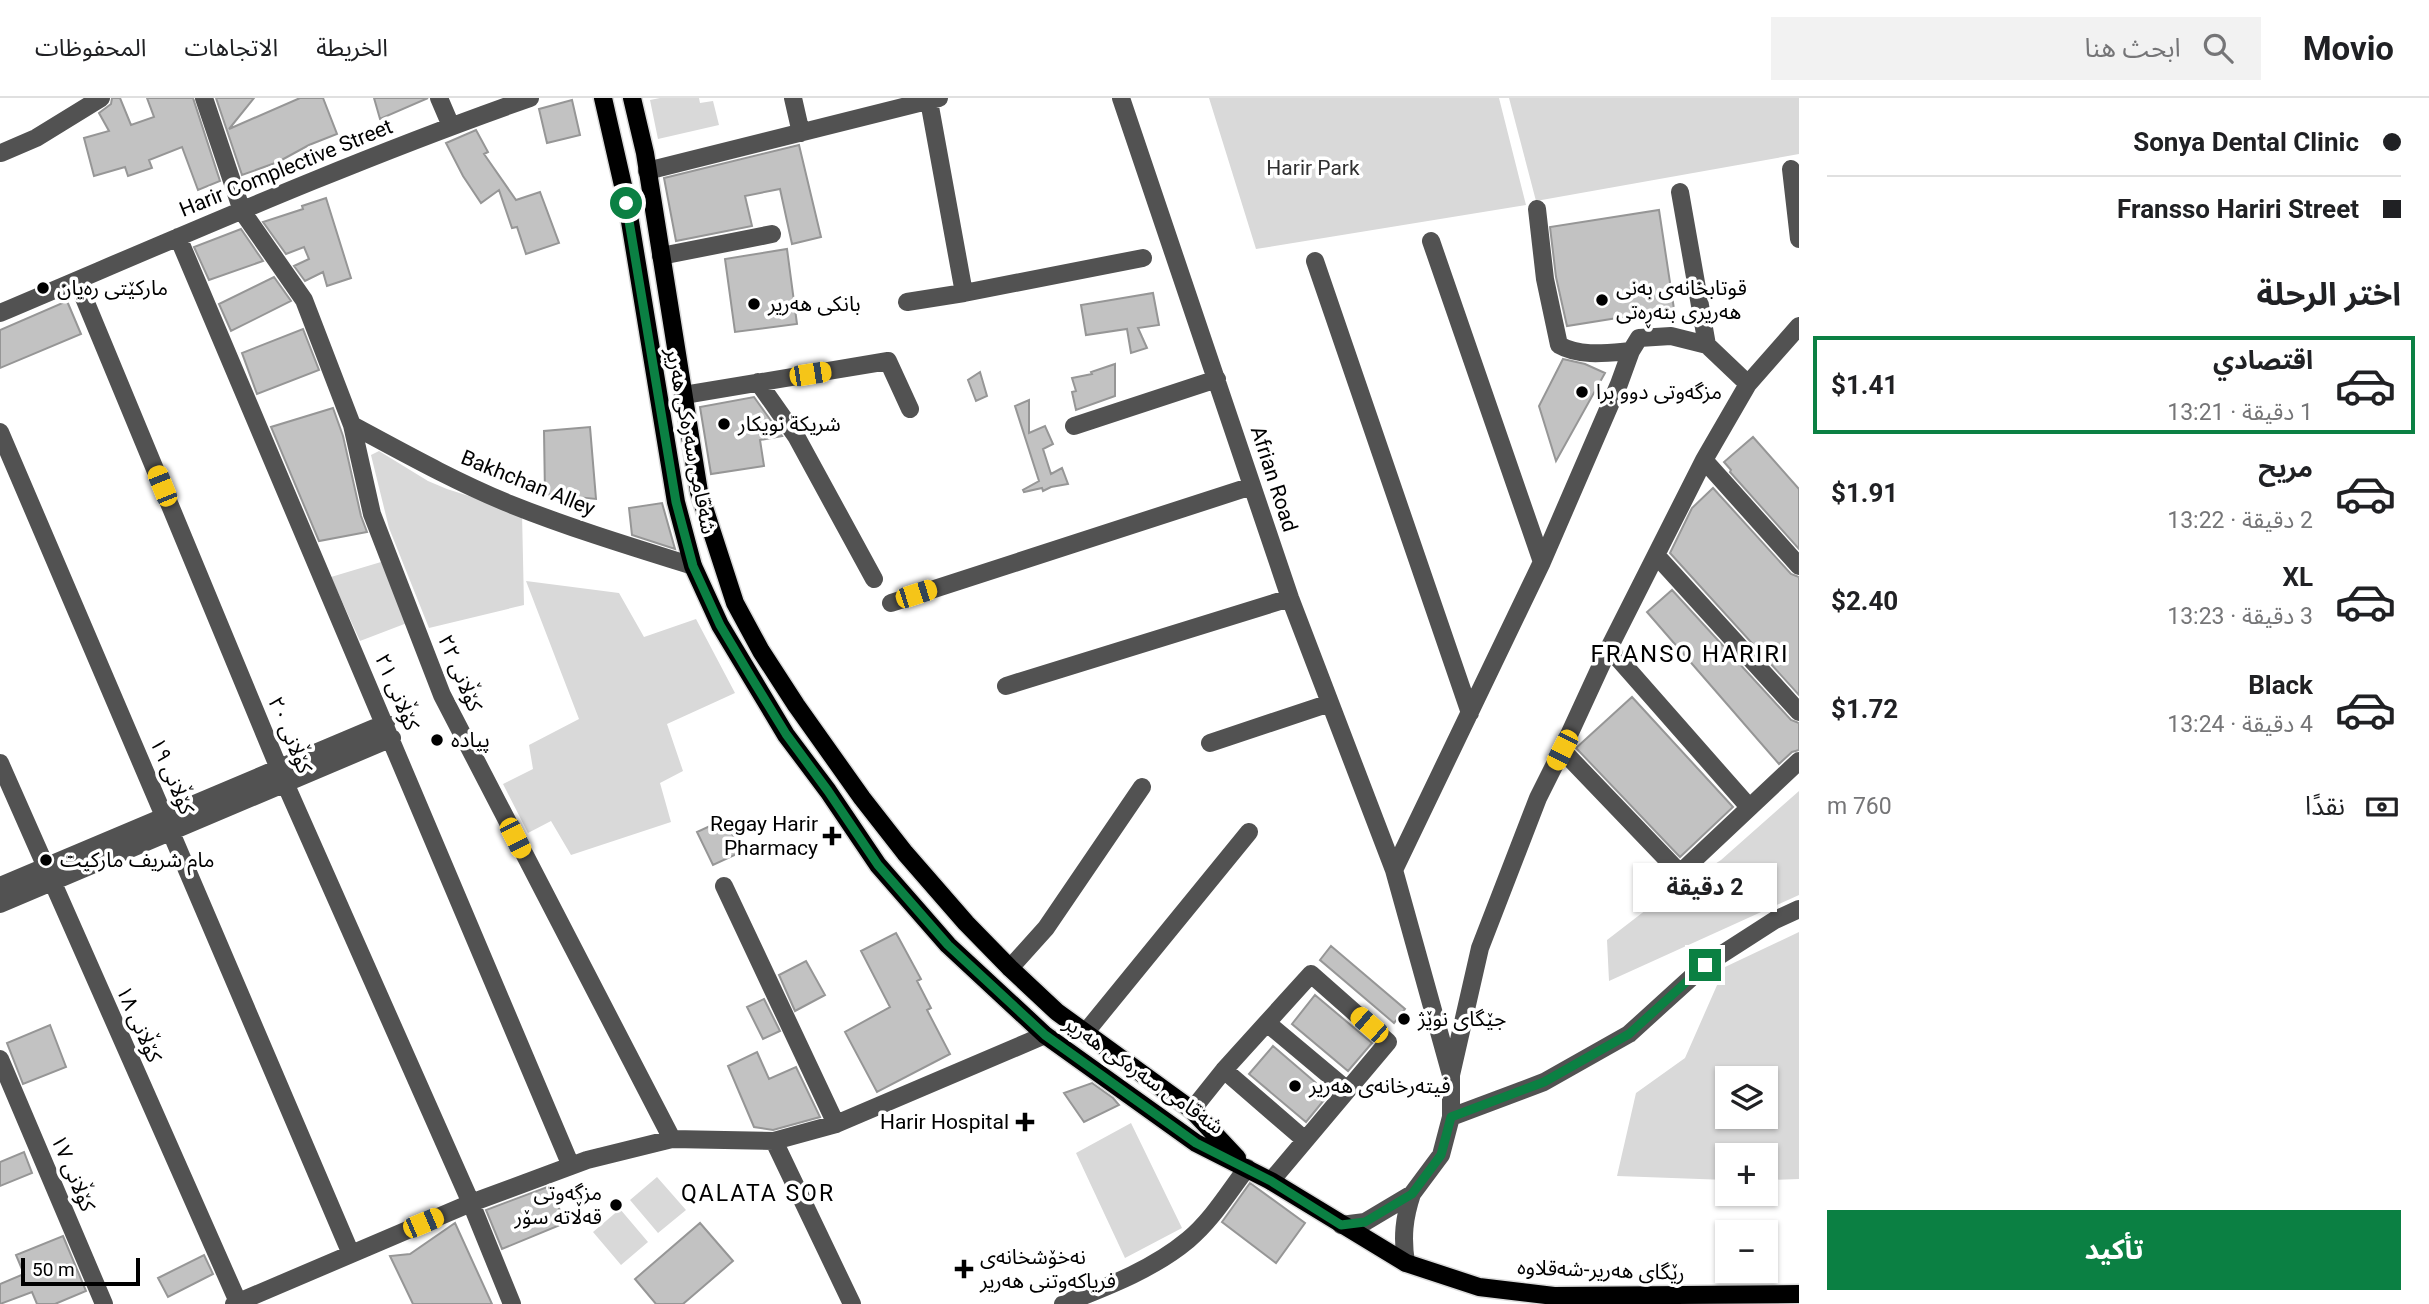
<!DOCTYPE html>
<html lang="ar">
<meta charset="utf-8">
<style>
body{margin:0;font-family:Roboto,"Noto Sans Arabic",sans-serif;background:#f2f2f2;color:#202124;direction:rtl;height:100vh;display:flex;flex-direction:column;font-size:26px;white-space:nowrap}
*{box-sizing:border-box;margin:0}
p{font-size:23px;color:#757577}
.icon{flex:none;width:38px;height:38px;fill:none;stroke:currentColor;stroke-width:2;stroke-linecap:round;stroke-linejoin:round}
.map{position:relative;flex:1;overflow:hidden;direction:ltr}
.side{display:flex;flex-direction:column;background:#fff;width:630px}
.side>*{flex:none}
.top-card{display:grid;align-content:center;height:154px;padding:0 28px;background:#fff}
.buttons{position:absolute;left:1715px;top:968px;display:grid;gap:14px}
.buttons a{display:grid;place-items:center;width:63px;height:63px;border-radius:0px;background:#fff;box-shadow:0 2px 5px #0004;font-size:35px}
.scale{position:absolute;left:21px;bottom:18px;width:119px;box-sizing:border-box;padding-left:7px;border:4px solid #000;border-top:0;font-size:19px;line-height:24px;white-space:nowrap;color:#000;-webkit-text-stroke:5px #fff;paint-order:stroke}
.end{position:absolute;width:32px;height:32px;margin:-16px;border:9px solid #0b8043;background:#fff;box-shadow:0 0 0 4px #fff}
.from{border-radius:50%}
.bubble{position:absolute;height:49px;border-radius:0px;background:#fff;box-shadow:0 2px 5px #0004;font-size:23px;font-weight:700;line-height:49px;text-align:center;direction:rtl}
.car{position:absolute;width:21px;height:42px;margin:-21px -10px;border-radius:9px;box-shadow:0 0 5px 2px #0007;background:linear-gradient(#f5c518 24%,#345 0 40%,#f5c518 0 76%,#345 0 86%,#f5c518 0)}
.top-card b{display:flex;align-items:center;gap:24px;height:66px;font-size:26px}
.top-card b+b{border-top:2px solid #e0e0e0}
.top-card i{width:18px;height:18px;background:#202124}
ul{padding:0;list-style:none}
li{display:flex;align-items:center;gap:21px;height:98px;margin:0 14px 10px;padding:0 14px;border:4px solid transparent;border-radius:0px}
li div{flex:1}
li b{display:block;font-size:26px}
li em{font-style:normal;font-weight:700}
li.on{border-color:#0b8043}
li>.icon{width:63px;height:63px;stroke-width:1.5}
h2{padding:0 28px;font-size:32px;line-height:84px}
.pay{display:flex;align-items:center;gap:18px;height:77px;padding:0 28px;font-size:26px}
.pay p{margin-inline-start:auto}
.primary-button{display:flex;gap:14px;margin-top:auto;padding:14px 28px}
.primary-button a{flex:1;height:80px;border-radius:0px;background:#0b8043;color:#fff;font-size:28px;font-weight:700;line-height:80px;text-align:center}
header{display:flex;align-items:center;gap:42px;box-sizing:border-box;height:98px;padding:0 35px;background:#fff;border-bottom:2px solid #e0e0e0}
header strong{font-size:33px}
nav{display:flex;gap:38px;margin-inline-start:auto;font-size:24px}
.search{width:490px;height:63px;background:#f2f2f2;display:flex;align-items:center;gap:18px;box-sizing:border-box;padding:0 24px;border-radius:0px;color:#757577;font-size:26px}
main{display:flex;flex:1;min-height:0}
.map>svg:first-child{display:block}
.green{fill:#d9d9d9;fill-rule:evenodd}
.building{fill:#c2c2c2;stroke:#969696;stroke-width:2}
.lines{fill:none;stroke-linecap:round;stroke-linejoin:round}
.major-casing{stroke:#dbdbdb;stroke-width:21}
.minor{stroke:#525252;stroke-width:18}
.major{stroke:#000;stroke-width:18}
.route{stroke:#0b8043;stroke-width:9}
.poi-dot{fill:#000;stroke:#fff;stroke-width:2.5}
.labels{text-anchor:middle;stroke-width:7;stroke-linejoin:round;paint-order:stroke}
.street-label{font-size:21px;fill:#000;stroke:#fff}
.park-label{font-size:21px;fill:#303030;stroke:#fff}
.poi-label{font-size:21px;fill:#000;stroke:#fff;text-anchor:start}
.neighbourhood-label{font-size:23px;letter-spacing:2px;fill:#000;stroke:#fff}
.quarter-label{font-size:24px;letter-spacing:2px;fill:#000;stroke:#fff}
</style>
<header>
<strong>Movio</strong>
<div class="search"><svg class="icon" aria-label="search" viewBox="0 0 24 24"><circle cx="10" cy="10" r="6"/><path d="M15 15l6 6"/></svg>ابحث هنا</div>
<nav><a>الخريطة</a><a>الاتجاهات</a><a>المحفوظات</a></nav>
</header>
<main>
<section class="side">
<div class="top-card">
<b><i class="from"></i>Sonya Dental Clinic</b>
<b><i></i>Fransso Hariri Street</b>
</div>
<h2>اختر الرحلة</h2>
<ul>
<li class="on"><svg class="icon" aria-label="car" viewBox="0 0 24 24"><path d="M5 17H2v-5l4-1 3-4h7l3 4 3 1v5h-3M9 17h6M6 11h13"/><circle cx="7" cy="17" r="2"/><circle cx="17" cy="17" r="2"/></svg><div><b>اقتصادي</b><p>1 دقيقة · 13:21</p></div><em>$1.41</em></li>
<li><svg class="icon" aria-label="car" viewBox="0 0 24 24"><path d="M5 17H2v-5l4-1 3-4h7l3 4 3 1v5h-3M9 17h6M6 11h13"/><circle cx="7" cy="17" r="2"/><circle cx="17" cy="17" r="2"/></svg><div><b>مريح</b><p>2 دقيقة · 13:22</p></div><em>$1.91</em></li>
<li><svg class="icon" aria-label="car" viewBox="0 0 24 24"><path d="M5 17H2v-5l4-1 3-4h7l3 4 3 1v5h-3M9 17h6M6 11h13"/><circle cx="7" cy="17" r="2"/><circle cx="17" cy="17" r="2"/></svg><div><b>XL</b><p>3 دقيقة · 13:23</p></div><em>$2.40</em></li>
<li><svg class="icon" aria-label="car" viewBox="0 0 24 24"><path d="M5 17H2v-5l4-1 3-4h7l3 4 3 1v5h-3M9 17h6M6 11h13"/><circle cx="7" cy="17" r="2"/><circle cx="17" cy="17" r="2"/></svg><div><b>Black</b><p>4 دقيقة · 13:24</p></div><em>$1.72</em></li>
</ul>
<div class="pay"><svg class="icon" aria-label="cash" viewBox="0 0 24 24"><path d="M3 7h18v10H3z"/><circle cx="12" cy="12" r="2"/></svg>نقدًا<p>760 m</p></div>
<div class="primary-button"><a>تأكيد</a></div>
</section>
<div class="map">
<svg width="1799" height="1206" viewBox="0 0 1799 1206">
<rect width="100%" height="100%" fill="#fff"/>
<!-- green -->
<path class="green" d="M660 0H699L700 5 713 3 719 27 658 41 650 2Z
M1209 0H1499L1526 107 1256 151Z
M1509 0H1799V56L1536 103Z
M379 353 428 383 447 391 522 415 524 507 429 530 389 430 371 357Z
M381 464 407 525 360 543 331 479Z
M526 483 619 495 644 539 696 521 735 595 667 626 683 673 660 685 671 724 571 757 551 723 528 735 503 686 533 671 529 647 579 621Z
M1799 693V797L1609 883 1607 842 1655 805 1721 762Z
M1799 834V1081L1766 1082V1057H1727V1082L1617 1078 1636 995 1685 960 1725 869ZM1727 980H1766V1018H1727Z
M1131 1025 1182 1130 1125 1160 1076 1055Z
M657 1079 686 1112 658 1135 630 1102Z
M620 1111 648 1144 621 1167 593 1134Z"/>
<!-- building -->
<path class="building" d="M112 0H120L131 27 154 19 147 0H193L220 83 198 92 182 49 149 62 152 70 128 78 125 69 94 78 84 40 109 33 99 15 111 6Z
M216 0H254L229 31 300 0H323L337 36 309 47 278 64 242 77Z
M374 0H428L380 21Z
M572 2 580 37 547 45 539 11Z
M476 32 488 54 484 56 516 102 540 94 559 145 526 156 517 129 512 130 499 92 481 105 463 78 446 45Z
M799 47 821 139 792 146 780 91 745 98 752 128 676 143 664 80Z
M326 100 351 180 327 188 323 174 305 183 294 168 309 161 304 149 286 156 263 124 303 111 302 108Z
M1659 112 1674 211 1567 228 1556 179 1550 129Z
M241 131 263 163 209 182 194 149Z
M787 151 797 226 735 234 725 161Z
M274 179 291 203 231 233 219 206Z
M1153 195 1159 227 1138 230 1147 250 1131 255 1127 231 1086 237 1081 207Z
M67 203 81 236 0 270V232Z
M303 231 319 272 257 296 242 255Z
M1563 261 1585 266 1605 275 1556 363 1539 308Z
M1115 266V298L1076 312 1072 294 1076 293 1072 280 1092 276 1091 274Z
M980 274 987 298 976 303 968 282Z
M754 299 782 338 760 342 764 368 711 376 700 309Z
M1029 302V335L1045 328 1053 346 1043 351 1051 376 1062 370 1068 386 1051 389 1043 393 1042 390 1024 394 1023 392 1039 383 1015 308Z
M333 310 343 338 361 418 367 434 319 443 271 329Z
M590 329 596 401 545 396 544 333Z
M1753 339 1799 391V451L1730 374 1731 372 1724 364Z
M1713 390 1791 476 1799 479V597L1670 455 1692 410Z
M662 405 675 451 632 437 629 410Z
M1672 492 1791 622 1799 625V652L1792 654 1779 666 1647 514Z
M1632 599 1733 709 1680 759 1576 650Z
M725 721 741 754 713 767 697 734Z
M896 835 921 881 917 883 931 910 927 912 950 956 877 994 845 934 890 909 861 853Z
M1331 848 1405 911 1394 925 1320 862Z
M806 863 825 897 795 913 779 877Z
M1315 897 1372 945 1348 973 1292 926Z
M764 901 780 933 763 941 747 909Z
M50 927 66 969 23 986 7 945Z
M1273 948 1329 996 1306 1024 1249 976Z
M757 954 769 981 796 969 820 1019 773 1032 754 1029 728 968Z
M1092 985 1113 1000 1119 1007 1084 1024 1064 995Z
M24 1054 32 1075 0 1088V1064Z
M1250 1085 1305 1125 1276 1165 1222 1124Z
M550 1088 565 1125 502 1151 486 1112Z
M455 1125 492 1206H413L390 1158 410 1156Z
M700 1125 733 1163 683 1206H656L635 1181Z
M63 1138 86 1193 55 1206H37L32 1194 0 1206V1186L24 1176 16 1157Z
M204 1157 213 1176 168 1199 158 1180Z"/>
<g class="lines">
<!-- major casing -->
<g class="major-casing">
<path id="major" d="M603 0 627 105 676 404 693 468 720 527 786 637 828 693 878 767 948 847 1045 937 1196 1045 1271 1083 1406 1165 1479 1189 1554 1198 1799 1196
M632 0 645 55 699 394 735 505 761 553 796 607 862 700 905 755 966 825 1010 870 1057 914 1192 1012 1237 1060"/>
</g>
<!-- minor -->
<path class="minor" d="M204 0 242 113 304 202 352 327 372 416 442 597 672 1041
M439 0 451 28
M793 0 801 35
M1121 0 1290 500 1394 772
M929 3 964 195 1143 160
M1 55 36 40 101 0
M1791 71 1799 141
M647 73 939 0
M1680 94 1707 247
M1537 111 1545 181 1559 247C1580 259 1607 255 1631 253
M178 139 571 1068
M1431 143 1542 464 1394 772 1451 977
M661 158 772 136
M1315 163 1470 615
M77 183 285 685 471 1105 512 1206
M907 204 964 195
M0 215C175 141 350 63 530 0
M758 284 796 338 874 481
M684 297 888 263 910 311
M352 327C404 355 456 384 510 406 570 430 632 449 693 468
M1074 328 1217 281
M0 334 351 1156
M1704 362 1748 286 1799 228
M1656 457 1704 362 1799 468
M1542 464 1619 286 1631 253 1639 240 1671 238 1707 247 1748 286
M891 505 1252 388
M1609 550 1656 457 1799 614
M1006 588 1290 500
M1210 645 1330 605
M1562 652 1609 550 1749 709
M0 665 238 1204
M0 788 386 625
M724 788 836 1026
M0 806 392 640
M1010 870 1046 830 1142 689
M1267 925 1347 992
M1085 935 1249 734
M0 961 104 1206
M1224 972 1305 1042
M1192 1012 1224 972 1311 876 1388 944 1271 1083
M1451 1019 1544 984 1629 936 1705 867 1775 822 1799 811
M774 1043 852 1206
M1412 1096 1441 1057 1451 1019V977L1480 850 1538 700 1562 652 1680 775 1799 663
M1341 1127 1365 1124 1412 1096C1404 1120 1402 1139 1406 1165
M234 1206 471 1105 587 1062 672 1041 774 1043 836 1026 1045 937
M1063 1206C1106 1189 1152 1172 1188 1142 1212 1122 1228 1095 1247 1070"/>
<!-- major -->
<use href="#major" class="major"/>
</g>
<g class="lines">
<!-- route -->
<path class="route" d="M626 105 676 404 693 468 720 527 751 579 786 636 828 693 878 767 948 847 1045 937 1175 1030 1196 1045 1271 1083 1341 1127 1365 1124 1412 1096 1441 1057 1451 1019 1544 984 1629 936 1705 867"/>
</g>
<!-- markers -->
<g class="poi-dot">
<circle cx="43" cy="190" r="7"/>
<circle cx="1602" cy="202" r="7"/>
<circle cx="754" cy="206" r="7"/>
<circle cx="1582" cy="294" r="7"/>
<circle cx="724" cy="326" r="7"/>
<circle cx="437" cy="642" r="7"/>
<path d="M828.5 727.5h7v7h7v7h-7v7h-7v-7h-7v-7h7z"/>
<circle cx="46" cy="762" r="7"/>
<circle cx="1404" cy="921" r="7"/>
<circle cx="1295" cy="988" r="7"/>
<path d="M1021.5 1013.5h7v7h7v7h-7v7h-7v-7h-7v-7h7z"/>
<circle cx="616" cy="1107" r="7"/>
<path d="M960.5 1160.5h7v7h7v7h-7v7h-7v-7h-7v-7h7z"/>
</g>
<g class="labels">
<!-- street labels -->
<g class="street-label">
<text transform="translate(286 70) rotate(-22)" y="7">Harir Complective Street</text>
<text transform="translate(691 343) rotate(79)" y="7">شەقامی سەرەکی هەریر</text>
<text transform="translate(1274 381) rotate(72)" y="7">Afrian Road</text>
<text transform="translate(528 385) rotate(22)" y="7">Bakhchan Alley</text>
<text transform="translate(460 575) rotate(67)" y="7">کۆڵانی ٢٢</text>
<text transform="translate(397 594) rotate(67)" y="7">کۆڵانی ٢١</text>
<text transform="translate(290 637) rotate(67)" y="7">کۆڵانی ٢٠</text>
<text transform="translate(172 678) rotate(67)" y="7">کۆڵانی ١٩</text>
<text transform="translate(139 926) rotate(66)" y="7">کۆڵانی ١٨</text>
<text transform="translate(1144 977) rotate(35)" y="7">شەقامی سەرەکی هەریر</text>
<text transform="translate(73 1075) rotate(67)" y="7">کۆڵانی ١٧</text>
<text transform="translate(1601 1172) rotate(2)" y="7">رێگای هەریر-شەقلاوە</text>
</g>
<!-- park labels -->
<g class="park-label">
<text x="1313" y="77">Harir Park</text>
</g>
<!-- poi labels -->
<g class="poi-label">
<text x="57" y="197">مارکێتی رەیان</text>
<text x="1616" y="197">قوتابخانەی بەنی<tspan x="1616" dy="24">هەریری بنەڕەتی</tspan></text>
<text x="768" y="213">بانکی هەریر</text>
<text x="1596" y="301">مزگەوتی دوو برا</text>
<text x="738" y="333">شريكة نويكار</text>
<text x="451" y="649">پیادە</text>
<text x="818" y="733" text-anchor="end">Regay Harir<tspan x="818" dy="24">Pharmacy</tspan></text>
<text x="60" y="769">مام شریف مارکیت</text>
<text x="1418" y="928">جێگای نوێژ</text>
<text x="1309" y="995">فیتەرخانەی هەریر</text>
<text x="1009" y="1031" text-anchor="end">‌Harir Hospital</text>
<text x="602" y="1102" text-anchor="end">مزگەوتی<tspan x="602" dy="24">قەڵاتە سۆر</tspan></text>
<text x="980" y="1166">نەخۆشخانەی<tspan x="980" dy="24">فریاکەوتنی هەریر</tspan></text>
</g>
<!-- neighbourhood labels -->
<g class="neighbourhood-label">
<text x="758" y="1103">QALATA SOR</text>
</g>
<!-- quarter labels -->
<g class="quarter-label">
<text x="1690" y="564">FRANSO HARIRI</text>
</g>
</g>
</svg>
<div class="buttons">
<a><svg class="icon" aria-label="layers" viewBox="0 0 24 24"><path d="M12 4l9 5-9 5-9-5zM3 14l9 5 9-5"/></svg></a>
<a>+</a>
<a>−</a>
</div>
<div class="scale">50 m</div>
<i class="end from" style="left:626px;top:105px"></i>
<i class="end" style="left:1705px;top:867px"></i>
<div class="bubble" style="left:1633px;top:765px;width:144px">2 دقيقة</div>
<i class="car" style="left:810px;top:276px;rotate:81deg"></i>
<i class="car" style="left:162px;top:388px;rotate:338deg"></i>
<i class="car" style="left:916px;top:496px;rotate:72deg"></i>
<i class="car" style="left:1562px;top:652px;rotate:207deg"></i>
<i class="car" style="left:515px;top:740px;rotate:153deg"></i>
<i class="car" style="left:1369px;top:927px;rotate:311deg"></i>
<i class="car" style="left:423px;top:1125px;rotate:67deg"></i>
</div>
</main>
